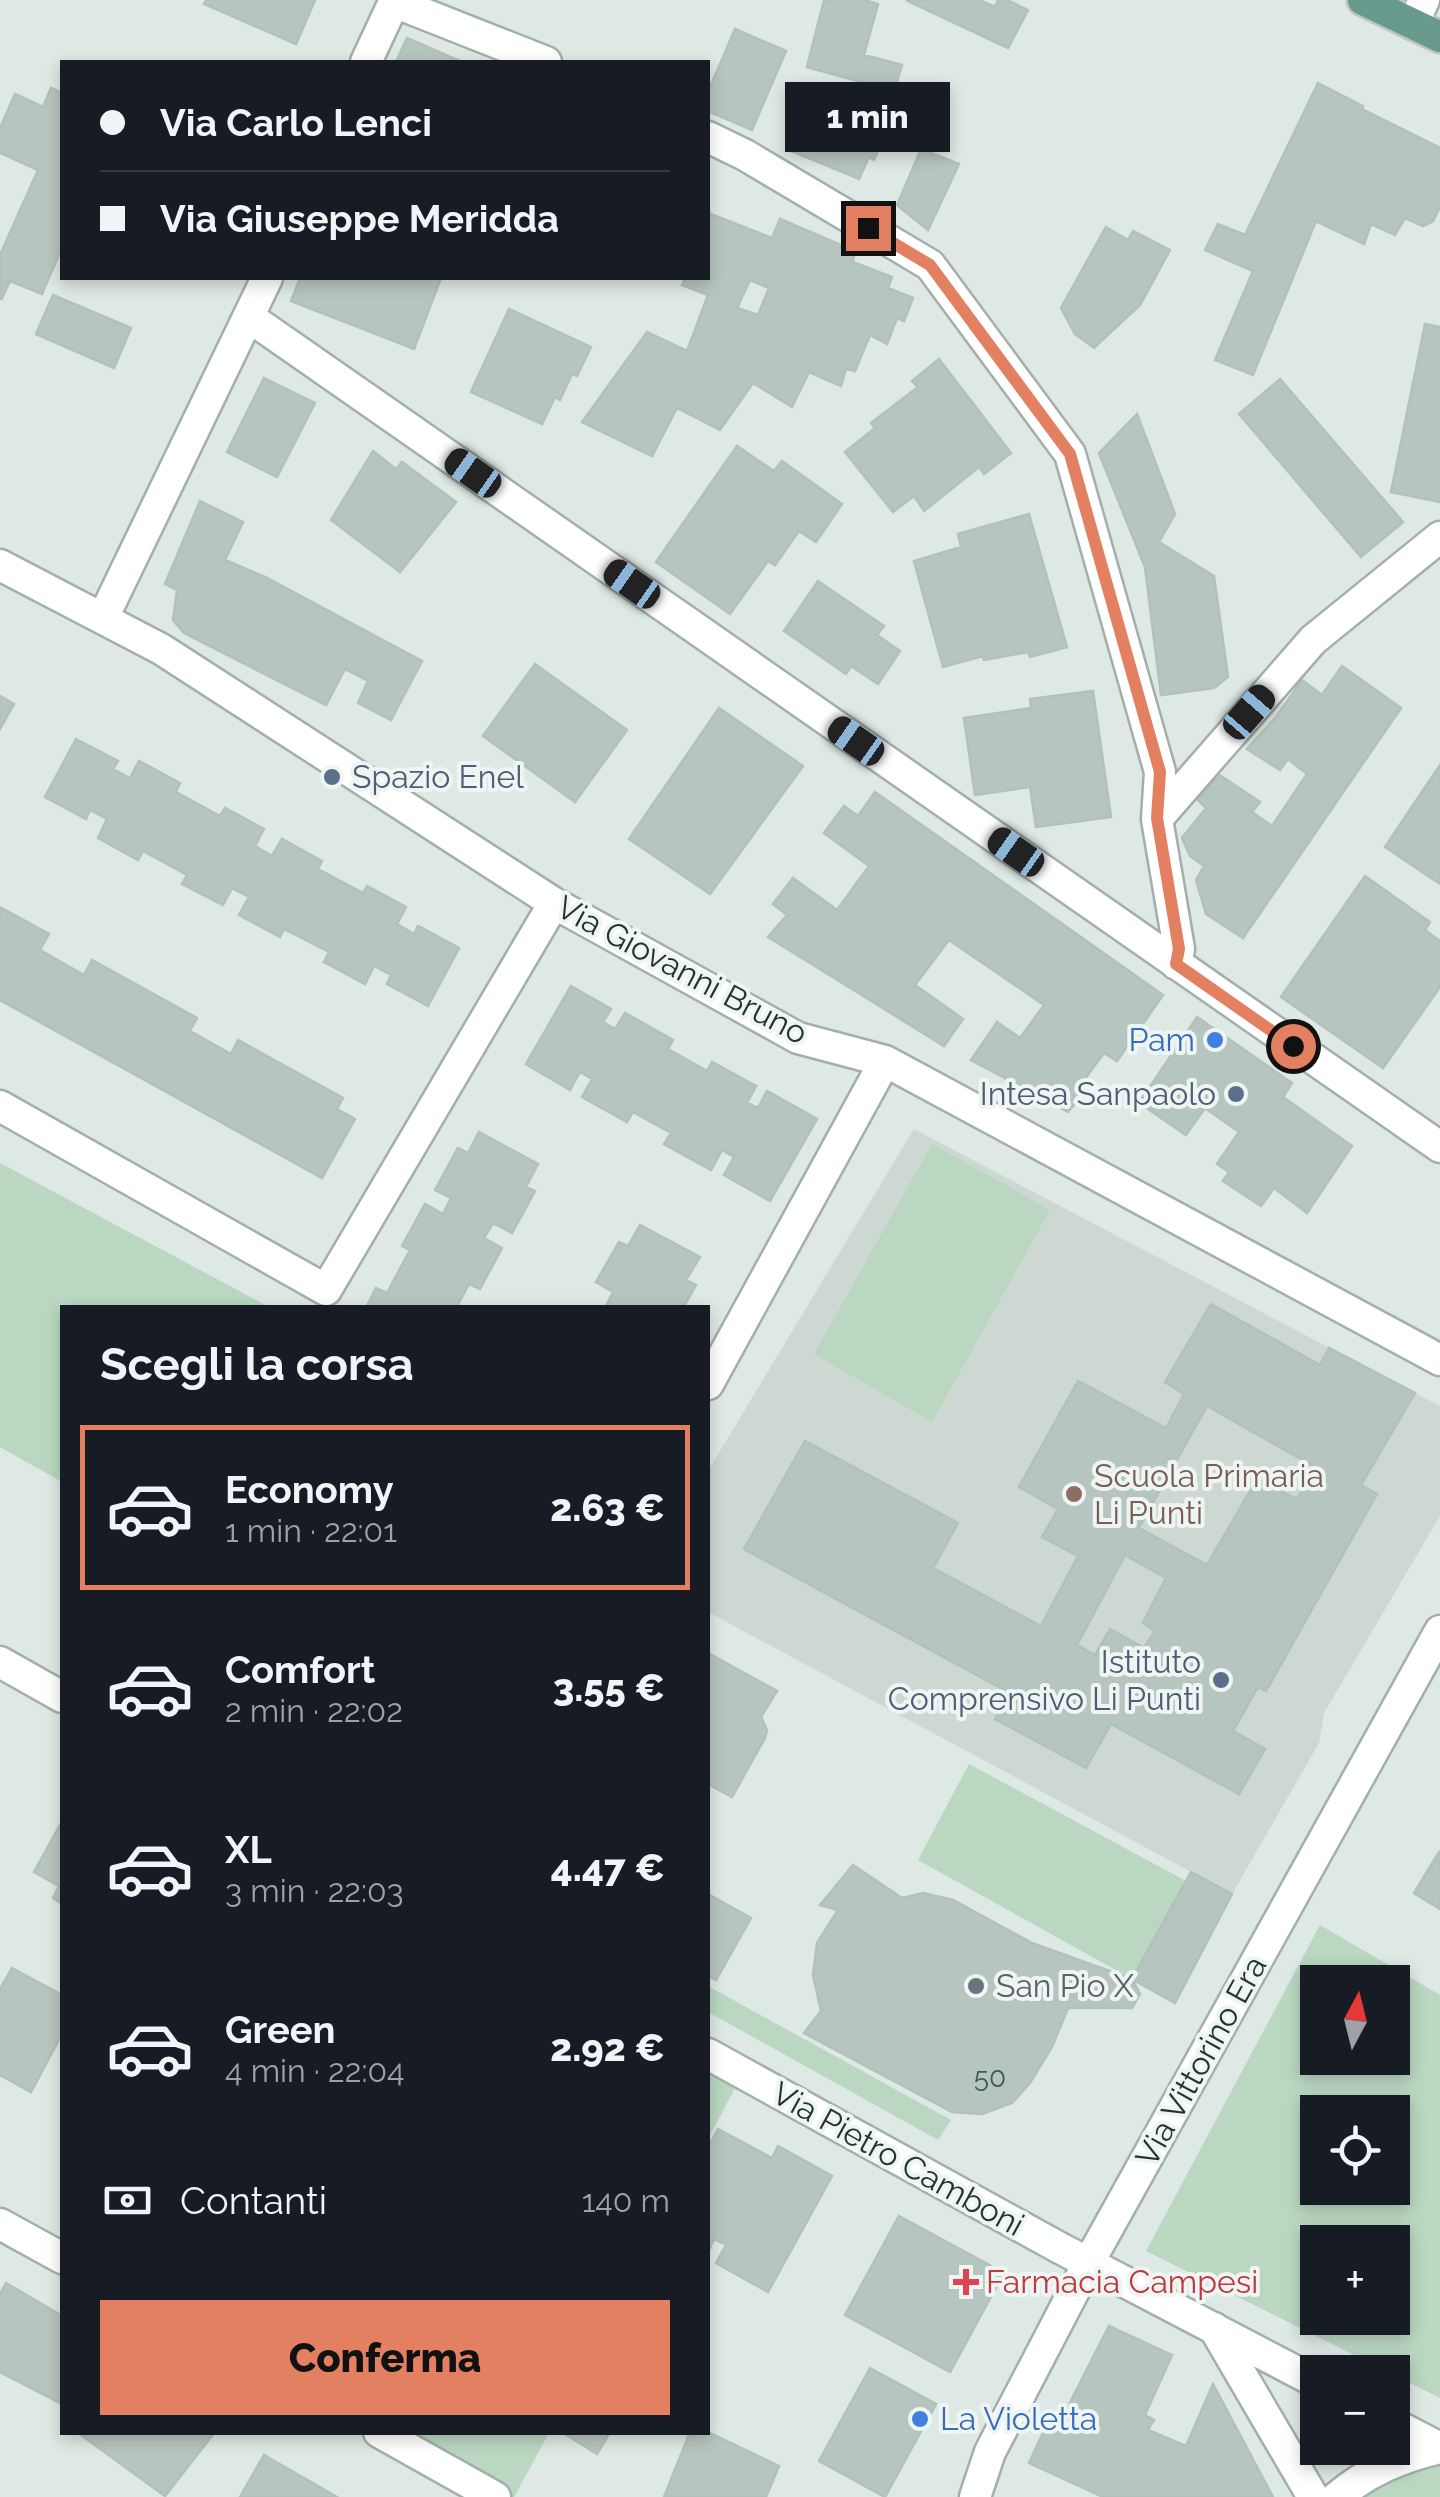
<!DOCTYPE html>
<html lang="it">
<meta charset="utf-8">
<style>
body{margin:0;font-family:Raleway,sans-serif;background:#242831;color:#f1f3f6;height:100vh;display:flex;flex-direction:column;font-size:38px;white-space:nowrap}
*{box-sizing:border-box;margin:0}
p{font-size:32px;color:#9ea1a6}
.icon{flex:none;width:55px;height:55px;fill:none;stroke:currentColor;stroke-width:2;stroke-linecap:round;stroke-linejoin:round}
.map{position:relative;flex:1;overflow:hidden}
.side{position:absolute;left:60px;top:1305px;width:650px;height:1130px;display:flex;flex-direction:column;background:#171b24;border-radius:0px;box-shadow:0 5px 15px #0003}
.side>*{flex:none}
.banner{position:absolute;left:60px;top:60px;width:650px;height:220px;border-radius:0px;box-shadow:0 5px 15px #0003;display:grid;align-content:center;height:220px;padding:0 40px;background:#171b24}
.needle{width:65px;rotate:7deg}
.buttons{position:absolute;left:1300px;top:1965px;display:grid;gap:20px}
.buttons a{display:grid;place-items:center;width:110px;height:110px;border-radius:0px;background:#171b24;box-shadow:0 5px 15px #0003;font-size:50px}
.end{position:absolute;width:45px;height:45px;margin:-22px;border:12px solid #e38062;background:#111;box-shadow:0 0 0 5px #111}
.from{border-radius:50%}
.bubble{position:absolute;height:70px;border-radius:0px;background:#171b24;box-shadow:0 5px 15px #0003;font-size:32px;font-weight:800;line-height:70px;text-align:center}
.car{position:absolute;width:30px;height:60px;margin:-30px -15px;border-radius:12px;box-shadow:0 0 8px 2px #0007;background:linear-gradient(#222 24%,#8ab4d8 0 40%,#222 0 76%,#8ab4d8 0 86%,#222 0)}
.banner b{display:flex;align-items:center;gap:35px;height:95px;font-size:38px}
.banner b+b{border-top:2px solid #363941}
.banner i{width:25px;height:25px;background:#f1f3f6}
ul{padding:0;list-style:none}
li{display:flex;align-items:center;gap:30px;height:165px;margin:0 20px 15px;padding:0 20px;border:5px solid transparent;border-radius:0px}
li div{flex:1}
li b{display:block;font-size:38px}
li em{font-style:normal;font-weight:800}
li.current{border-color:#e38062}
li>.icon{width:90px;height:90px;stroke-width:1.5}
h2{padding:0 40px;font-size:45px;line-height:120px}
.pay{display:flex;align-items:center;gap:25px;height:110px;padding:0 40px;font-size:38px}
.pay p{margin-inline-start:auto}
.button{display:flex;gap:20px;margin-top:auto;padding:20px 40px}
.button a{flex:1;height:115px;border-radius:0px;background:#e38062;color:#111;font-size:40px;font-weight:800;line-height:115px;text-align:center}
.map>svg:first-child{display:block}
.built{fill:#cdd8d3}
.green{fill:#b9d7c1;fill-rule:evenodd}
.building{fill:#b7c5c0;stroke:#b2c1ba;stroke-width:2.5;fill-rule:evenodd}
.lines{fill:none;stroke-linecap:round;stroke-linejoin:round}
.minor-casing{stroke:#a2afaa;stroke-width:35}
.major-casing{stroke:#bcc3c1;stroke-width:35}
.minor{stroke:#fff;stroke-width:30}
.major{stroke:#67998c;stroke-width:30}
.route{stroke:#e38062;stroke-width:12}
.service-dot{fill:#5c6f8a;stroke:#eef5f2;stroke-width:4}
.shop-dot{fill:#3f7fe0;stroke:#eef5f2;stroke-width:4}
.education-dot{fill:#8d6e63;stroke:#eef5f2;stroke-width:4}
.worship-dot{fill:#6b7280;stroke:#eef5f2;stroke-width:4}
.health-dot{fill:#e0444e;stroke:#eef5f2;stroke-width:4}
.labels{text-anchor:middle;stroke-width:8;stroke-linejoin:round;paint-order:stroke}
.number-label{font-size:28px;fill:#465a54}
.service-label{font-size:32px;fill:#4e5e75;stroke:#eef5f2;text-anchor:end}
.street-label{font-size:32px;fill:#213630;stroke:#eef5f2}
.shop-label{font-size:32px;fill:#366cbe;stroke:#eef5f2;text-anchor:end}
.education-label{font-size:32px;fill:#785e54;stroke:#eef5f2;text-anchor:start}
.worship-label{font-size:32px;fill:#5b616d;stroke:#eef5f2;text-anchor:start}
.health-label{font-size:32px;fill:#be3a42;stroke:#eef5f2;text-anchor:start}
</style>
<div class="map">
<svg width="1440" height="2497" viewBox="0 0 1440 2497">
<rect width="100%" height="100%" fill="#dee8e4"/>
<!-- built -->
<path class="built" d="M914 1129 1440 1406V1516L1324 1713 1319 1743 1232 1894 708 1612V1471Z"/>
<!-- green -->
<path class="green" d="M932 1144 1050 1210 932 1422 814 1354Z
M0 1163 269 1307 62 1308V1482L0 1447Z
M969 1764 1186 1881 1132 1979 918 1860Z
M1320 1925 1440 1995V2398L1146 2251ZM1392 1982V2058H1318V1982ZM1392 2112V2188H1318V2112ZM1392 2242V2318H1318V2242Z
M708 1986 951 2120 938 2140 708 2012Z
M708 2053 743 2073 708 2139Z
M379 2433H549L514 2497H495Z
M1440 2448V2497H1337Z"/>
<!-- building -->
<path class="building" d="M206 0H315L296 44 204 4Z
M824 0H864L878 4 864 55 902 65 894 91 807 67Z
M906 0H979L995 7 998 0H1007L1028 10 1008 48Z
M735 29 786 51 752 130 708 111V83L711 85Z
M407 38 462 62H396Z
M1318 83 1363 106 1362 109 1440 148V207L1433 221 1423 226 1405 218 1395 235 1371 224 1364 244 1316 221 1253 375 1215 360 1253 271 1205 250 1218 224 1245 235Z
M51 88 62 93V248L42 294 10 281 1 300 0 255 38 170 0 153V128L15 94 43 107Z
M813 105 885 134 874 160 869 157 859 179 789 150 798 127 803 129Z
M921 149 959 164 928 230 897 205Z
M708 213 772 238 780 219 855 251 853 262 892 277 888 288 913 298 904 321 897 318 887 344 870 335 855 371 846 369 841 386 809 372 792 407 753 383 720 430 677 408 652 456 582 422 647 332 687 351 708 295 682 285 685 278H708ZM750 280 769 288 758 315 737 308Z
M1106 227 1128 240 1133 231 1170 250 1140 305 1094 348 1075 334 1061 308Z
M300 278H441L414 349 291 301Z
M53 295 131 328 114 368 36 334Z
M509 309 591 347 577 376 572 374 560 400 555 397 542 424 471 392Z
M1425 324 1440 327V502L1391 492Z
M939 359 1011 453 984 474 979 467 924 511 914 496 893 512 845 452 875 428 871 423 918 387 912 381Z
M264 378 315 403 277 477 227 452Z
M1280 379 1403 522 1361 557 1239 414Z
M1137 414 1175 514 1159 542 1214 576 1228 677 1214 688 1161 695 1145 567 1099 453Z
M737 446 774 471 782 461 842 504 816 542 799 531 775 565 768 561 730 614 656 562Z
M373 451 396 469 402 462 456 502 400 572 331 520Z
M200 501 243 522 225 560 265 577 422 661 391 720 358 703 368 681 345 669 326 705 184 633 173 620 177 590 165 584Z
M1029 514 1067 647 1030 657 1028 652 984 660 983 656 943 667 914 561 961 547 958 534Z
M818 581 884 626 877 635 900 651 878 684 851 666 846 674 784 631Z
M535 664 627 730 575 802 483 736Z
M1342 666 1401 708 1243 938 1206 914 1196 880 1204 866 1190 856 1182 838 1206 808 1198 800 1218 774 1260 802 1252 812 1272 826 1307 774 1288 759 1280 770 1247 749 1276 717 1302 680 1322 695Z
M1093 691 1111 817 1036 827 1030 787 975 795 964 718 1031 708 1030 699Z
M0 696 14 704 0 729Z
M719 708 803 766 710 894 629 839Z
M76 739 118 761 113 769 130 778 139 761 180 783 176 792 220 816 225 808 264 829 255 846 272 856 282 839 322 861 318 869 363 893 367 886 406 907 397 924 414 934 418 926 459 948 428 1006 387 984 391 975 374 966 365 984 324 962 329 952 284 929 280 937 239 915 249 897 232 888 223 905 182 884 187 875 143 851 138 860 98 838 107 819 90 810 86 819 45 797Z
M1440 765V884L1385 847Z
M875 792 1163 995 1117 1061 1104 1053 1079 1087 1085 1092 1068 1112 971 1060 997 1022 1020 1038 1044 1005 949 940 915 985 963 1019 944 1046 768 937 787 915 773 904 793 878 837 910 869 866 824 833 844 806 858 816Z
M1365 876 1430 922 1425 930 1440 941V987L1383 1068 1281 997Z
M0 907 49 934 40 950 84 975 92 960 197 1018 190 1031 231 1054 238 1040 343 1098 337 1109 355 1119 322 1178 0 1000Z
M571 986 611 1009 603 1022 615 1029 625 1013 673 1040 668 1049 707 1071 712 1062 756 1086 747 1103 758 1108 767 1091 817 1119 770 1201 724 1175 734 1157 722 1150 711 1170 664 1144 671 1133 633 1112 627 1122 582 1097 592 1079 580 1072 570 1090 526 1064Z
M1197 1017 1292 1083 1283 1097 1352 1146 1307 1213 1274 1188 1261 1206 1223 1181 1229 1172 1217 1164 1239 1132 1205 1108 1186 1135 1139 1103Z
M479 1132 538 1164 526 1187 535 1191 512 1233 493 1223 484 1238 502 1248 480 1289 469 1284 456 1308H366L376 1288 387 1293 410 1250 402 1246 425 1204 443 1214 451 1198 435 1190 458 1148 468 1153Z
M640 1225 700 1257 686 1280 696 1285 683 1308H605L613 1292 596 1282 619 1242 628 1246Z
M1211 1304 1320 1365 1329 1348 1415 1393 1361 1485 1377 1494 1266 1691 1258 1687 1233 1731 1265 1749 1239 1794 1111 1724 1086 1768 995 1719 1008 1692 744 1549 805 1441 958 1523 933 1568 1041 1626 1078 1556 1042 1537 1058 1509 1019 1487 1078 1381 1166 1428 1184 1394 1165 1382ZM1207 1406 1315 1467 1297 1499 1257 1479 1207 1565 1139 1528ZM1125 1555 1166 1578 1143 1623 1155 1631 1144 1648 1110 1629 1095 1655 1077 1645Z
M708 1653 777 1691 761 1717 767 1730 765 1738 732 1797 708 1784Z
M60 1825 62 1826V1904L53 1898 59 1886 34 1872Z
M1439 1852 1440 1853V1909L1414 1893Z
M853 1865 902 1898 923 1893 953 1900 1032 1943 1132 1979 1140 1994 1132 2008H1068L1052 2047 1030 2083 1012 2103 982 2114 952 2112 804 2033 821 2011 813 1975 817 1943 838 1910 820 1905Z
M1191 1872 1232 1894 1175 2003 1132 1979Z
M708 1894 751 1918 716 1980 708 1976Z
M12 1968 62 1995V2034L31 2092 0 2075V1989Z
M718 2129 772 2158 778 2146 832 2176 768 2292 716 2263 726 2245 714 2239 708 2252V2147Z
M899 2216 1004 2273 950 2372 845 2315Z
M6 2283 62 2316V2397L60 2403 0 2372V2294Z
M1109 2326 1172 2355 1145 2415 1154 2420 1148 2430 1186 2446 1213 2384 1273 2497H1103L1029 2463 1047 2424 1057 2428Z
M870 2368 936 2404 885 2497 819 2461Z
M77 2432H215L165 2496Z
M562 2432H610L597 2454Z
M690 2432H708L779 2466 766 2497H664Z
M264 2455 337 2497H240Z"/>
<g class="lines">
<!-- minor casing -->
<g class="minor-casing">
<path id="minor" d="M1413 24 1424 0
M366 62 394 2 546 62
M708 137 745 155 930 265 1070 454 1160 772 1157 819 1179 949 1176 964
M249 317 1440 1147
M0 565 161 649 554 903 798 1038 885 1061 1440 1360
M103 618 267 278
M1157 819 1313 640 1440 537
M0 1106 326 1290 554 903
M708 1384 885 1061
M0 1662 62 1697
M708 2054 1058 2247 1318 2383
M0 2224 62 2258
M1214 2328 1313 2497
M1392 2423 1440 2448
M379 2432 495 2497
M975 2497 990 2452 1089 2262 1440 1631
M1337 2497C1368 2471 1401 2457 1440 2448"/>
</g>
<!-- major casing -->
<g class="major-casing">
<path id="major" d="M1363 0 1440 37"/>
</g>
<!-- minor -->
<use href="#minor" class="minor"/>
<!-- major -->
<use href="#major" class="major"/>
</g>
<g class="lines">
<!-- route -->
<path class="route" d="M868 228 930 265 1070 454 1160 772 1157 818 1179 949 1176 964 1293 1046"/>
</g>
<!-- markers -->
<g class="service-dot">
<circle cx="332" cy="777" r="10"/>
<circle cx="1236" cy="1094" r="10"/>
<circle cx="1221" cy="1680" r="10"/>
</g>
<g class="shop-dot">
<circle cx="1215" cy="1040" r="10"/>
<circle cx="920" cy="2419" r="10"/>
</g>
<circle class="education-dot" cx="1074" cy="1494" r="10"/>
<circle class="worship-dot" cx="976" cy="1986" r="10"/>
<path class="health-dot" d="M961 2267h10v10h10v10h-10v10h-10v-10h-10v-10h10z"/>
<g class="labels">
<!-- number labels -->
<g class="number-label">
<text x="990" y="2087">50</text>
</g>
<!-- service labels -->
<g class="service-label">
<text x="352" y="788" text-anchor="start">Spazio Enel</text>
<text x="1216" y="1105">Intesa Sanpaolo</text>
<text x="1201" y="1673">Istituto<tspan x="1201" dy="37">Comprensivo Li Punti</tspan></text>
</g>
<!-- street labels -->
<g class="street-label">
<text transform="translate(682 970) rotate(28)" y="11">Via Giovanni Bruno</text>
<text transform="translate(1201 2061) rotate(-61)" y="11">Via Vittorino Era</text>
<text transform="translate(898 2159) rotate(29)" y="11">Via Pietro Camboni</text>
</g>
<!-- shop labels -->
<g class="shop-label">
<text x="1195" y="1051">Pam</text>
<text x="940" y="2430" text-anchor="start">La Violetta</text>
</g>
<!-- education labels -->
<g class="education-label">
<text x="1094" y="1487">Scuola Primaria<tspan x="1094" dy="37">Li Punti</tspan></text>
</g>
<!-- worship labels -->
<g class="worship-label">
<text x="996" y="1997">San Pio X</text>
</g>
<!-- health labels -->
<g class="health-label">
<text x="986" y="2293">Farmacia Campesi</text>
</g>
</g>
</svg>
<div class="buttons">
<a><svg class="needle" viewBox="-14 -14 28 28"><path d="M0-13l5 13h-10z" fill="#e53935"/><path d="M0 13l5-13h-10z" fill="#9ea1a6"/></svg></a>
<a><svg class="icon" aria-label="locate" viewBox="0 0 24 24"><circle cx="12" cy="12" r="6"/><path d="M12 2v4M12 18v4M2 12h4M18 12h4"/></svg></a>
<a>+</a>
<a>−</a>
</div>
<i class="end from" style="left:1293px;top:1046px"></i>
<i class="end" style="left:868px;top:228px"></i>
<div class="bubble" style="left:785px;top:82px;width:165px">1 min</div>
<i class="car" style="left:473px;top:473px;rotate:305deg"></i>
<i class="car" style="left:632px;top:584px;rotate:305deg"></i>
<i class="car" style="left:1249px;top:712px;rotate:41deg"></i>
<i class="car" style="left:856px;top:741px;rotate:305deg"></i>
<i class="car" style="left:1016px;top:852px;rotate:305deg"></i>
<div class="banner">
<b><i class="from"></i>Via Carlo Lenci</b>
<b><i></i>Via Giuseppe Meridda</b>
</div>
<section class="side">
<h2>Scegli la corsa</h2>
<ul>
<li class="current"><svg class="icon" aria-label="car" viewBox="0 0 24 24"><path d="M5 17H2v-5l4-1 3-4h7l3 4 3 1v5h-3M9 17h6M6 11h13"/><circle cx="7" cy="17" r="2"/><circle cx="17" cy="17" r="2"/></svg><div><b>Economy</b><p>1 min · 22:01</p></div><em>2.63 €</em></li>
<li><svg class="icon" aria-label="car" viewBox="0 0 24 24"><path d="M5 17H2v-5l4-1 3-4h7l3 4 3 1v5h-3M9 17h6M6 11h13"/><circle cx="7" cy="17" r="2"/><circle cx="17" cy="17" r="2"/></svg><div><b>Comfort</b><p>2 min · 22:02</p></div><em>3.55 €</em></li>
<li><svg class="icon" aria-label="car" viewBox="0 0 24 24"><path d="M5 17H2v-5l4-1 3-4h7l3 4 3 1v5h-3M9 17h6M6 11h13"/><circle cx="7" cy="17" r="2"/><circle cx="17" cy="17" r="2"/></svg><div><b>XL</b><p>3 min · 22:03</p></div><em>4.47 €</em></li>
<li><svg class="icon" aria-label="car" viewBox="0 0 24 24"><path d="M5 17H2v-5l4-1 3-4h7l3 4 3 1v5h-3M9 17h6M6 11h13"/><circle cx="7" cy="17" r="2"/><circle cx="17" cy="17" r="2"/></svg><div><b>Green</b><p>4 min · 22:04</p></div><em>2.92 €</em></li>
</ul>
<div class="pay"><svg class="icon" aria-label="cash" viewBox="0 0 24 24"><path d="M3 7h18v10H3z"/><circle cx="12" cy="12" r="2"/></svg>Contanti<p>140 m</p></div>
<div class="button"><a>Conferma</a></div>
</section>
</div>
